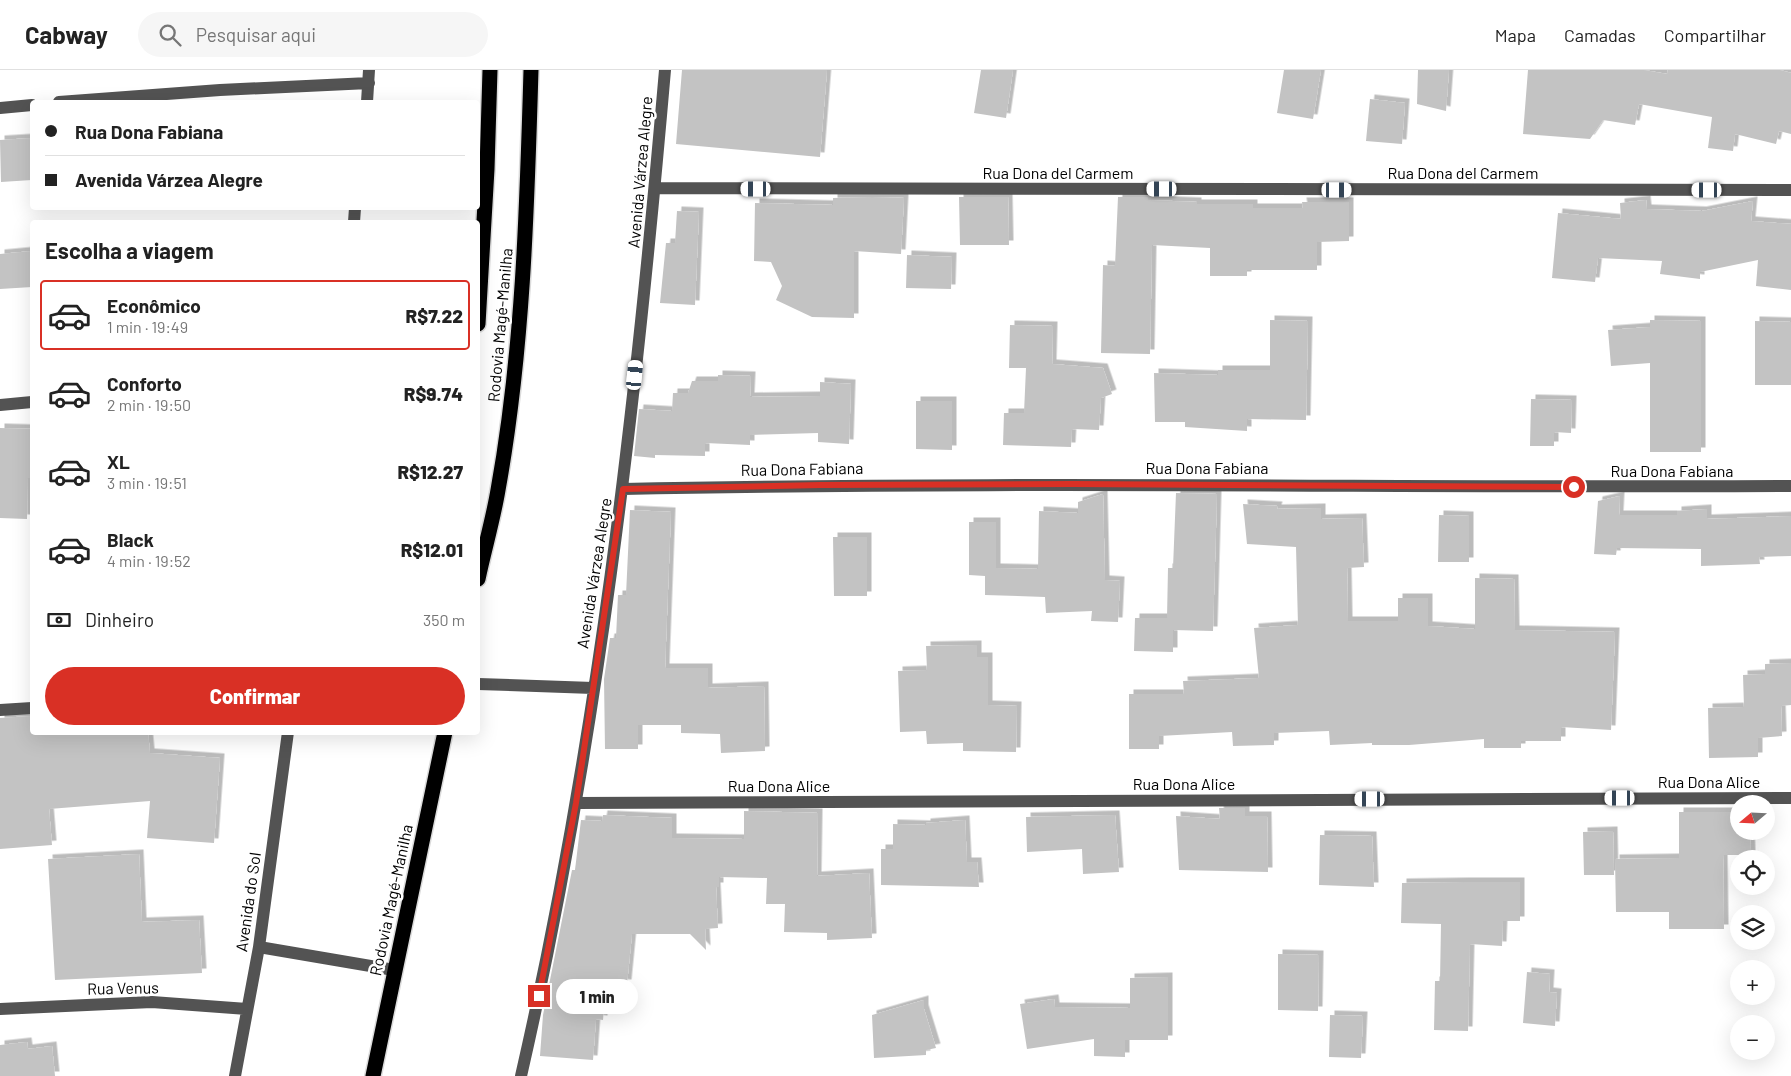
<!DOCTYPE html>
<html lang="pt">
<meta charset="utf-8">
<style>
body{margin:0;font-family:Barlow,sans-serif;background:#f6f6f6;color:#222;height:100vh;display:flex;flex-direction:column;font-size:19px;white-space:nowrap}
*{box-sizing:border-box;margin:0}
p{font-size:16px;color:#767676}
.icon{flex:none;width:28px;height:28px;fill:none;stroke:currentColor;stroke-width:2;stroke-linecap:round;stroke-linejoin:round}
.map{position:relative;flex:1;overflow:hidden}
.details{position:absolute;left:30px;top:150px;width:450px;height:515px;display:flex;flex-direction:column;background:#fff;border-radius:5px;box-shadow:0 5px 20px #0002}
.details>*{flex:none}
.guide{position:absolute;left:30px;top:30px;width:450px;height:110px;border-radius:5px;box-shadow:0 5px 20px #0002;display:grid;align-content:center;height:110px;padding:0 15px;background:#fff}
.needle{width:32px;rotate:251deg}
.tools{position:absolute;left:1730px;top:725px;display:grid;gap:10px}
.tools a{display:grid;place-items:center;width:45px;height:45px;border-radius:50%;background:#fff;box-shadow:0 5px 20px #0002;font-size:25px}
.end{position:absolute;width:22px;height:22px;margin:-11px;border:6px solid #d93025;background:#fff;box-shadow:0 0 0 2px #fff}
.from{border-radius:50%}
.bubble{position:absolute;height:35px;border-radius:18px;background:#fff;box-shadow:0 5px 20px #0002;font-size:16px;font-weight:800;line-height:35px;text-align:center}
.car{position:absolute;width:15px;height:30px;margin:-15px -8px;border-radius:6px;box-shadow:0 0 4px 1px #0007;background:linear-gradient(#fff 24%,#345 0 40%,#fff 0 76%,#345 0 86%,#fff 0)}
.guide b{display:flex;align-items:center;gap:18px;height:48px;font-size:19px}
.guide b+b{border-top:1px solid #e0e0e0}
.guide i{width:12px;height:12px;background:#222}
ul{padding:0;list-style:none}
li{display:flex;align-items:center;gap:15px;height:70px;margin:0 10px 8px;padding:0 5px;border:2px solid transparent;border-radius:5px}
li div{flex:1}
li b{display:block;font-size:19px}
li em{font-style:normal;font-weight:800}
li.selected{border-color:#d93025}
li>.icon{width:45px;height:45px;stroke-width:1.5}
h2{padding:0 15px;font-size:22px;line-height:60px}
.pay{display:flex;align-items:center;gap:12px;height:55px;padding:0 15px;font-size:19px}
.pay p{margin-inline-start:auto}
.primary-button{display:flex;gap:10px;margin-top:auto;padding:10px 15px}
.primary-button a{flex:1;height:58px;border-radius:30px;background:#d93025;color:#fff;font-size:20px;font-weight:800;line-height:58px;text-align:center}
header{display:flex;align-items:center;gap:30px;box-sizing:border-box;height:70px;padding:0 25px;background:#fff;border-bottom:1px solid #e0e0e0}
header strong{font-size:24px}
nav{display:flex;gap:28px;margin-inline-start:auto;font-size:18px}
.search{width:350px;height:45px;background:#f6f6f6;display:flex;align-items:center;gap:12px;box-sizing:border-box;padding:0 18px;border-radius:28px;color:#767676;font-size:19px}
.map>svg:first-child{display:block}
.building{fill:#c3c3c3;filter:url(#shadow)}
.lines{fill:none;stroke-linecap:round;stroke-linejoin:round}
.highway-casing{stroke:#dbdbdb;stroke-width:18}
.minor{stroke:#535353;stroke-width:12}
.highway{stroke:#000;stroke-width:15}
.route{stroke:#d93025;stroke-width:6}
.labels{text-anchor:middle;stroke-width:5;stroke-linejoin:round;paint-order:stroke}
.street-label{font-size:16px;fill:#000;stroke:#fff}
</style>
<header>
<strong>Cabway</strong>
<div class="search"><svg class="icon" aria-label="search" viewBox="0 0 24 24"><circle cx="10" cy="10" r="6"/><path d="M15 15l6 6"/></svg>Pesquisar aqui</div>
<nav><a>Mapa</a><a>Camadas</a><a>Compartilhar</a></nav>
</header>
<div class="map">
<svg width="1791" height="1006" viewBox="0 0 1791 1006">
<defs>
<filter id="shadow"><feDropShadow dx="4.5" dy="-4.5" stdDeviation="0" flood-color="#0004"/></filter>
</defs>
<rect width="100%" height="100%" fill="#fff"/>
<!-- building -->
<path class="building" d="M682 0H827L820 87 676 74Z
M981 0H1013L1006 48 974 43Z
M1284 0H1321L1313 49 1277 43Z
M1418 0H1449L1446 41 1417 34Z
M1528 0H1644L1667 4 1668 0H1780L1791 3V64L1779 61 1776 74 1735 64 1733 81 1708 78 1712 47 1639 34 1635 55 1603 50 1590 69 1523 64Z
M1370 29 1405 33 1402 74 1366 71Z
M32 68V110L1 112 0 70Z
M872 127 904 128 901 184 854 181V248L812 247 776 230 782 216 771 192 754 191 755 133 833 135V128Z
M959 127H1008L1009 175H960Z
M1118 127H1148V130L1197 132V134H1253V138H1303L1302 132H1349V171L1317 172V200H1247V206H1210V178L1152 175 1150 284 1101 283 1103 195 1115 196Z
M1646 130 1647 139 1702 141 1753 131 1751 151 1791 154V220L1756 216 1758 190 1700 202V209L1660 204 1662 191 1598 188 1595 212 1552 208 1558 143 1621 149 1620 133Z
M677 141 699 142 695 235 660 233 666 173H675Z
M32 181V217L0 219V184Z
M907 185 952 187 951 219 906 218Z
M1270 250 1308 251 1306 350 1247 349V361L1185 357V352H1155L1154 303 1218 305V300H1270Z
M1650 250 1701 251V382H1650V293L1611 296 1608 260 1650 257Z
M1755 251 1791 252V315H1755Z
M1010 255 1053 256 1052 294 1103 298 1112 324 1101 328 1099 360 1072 359 1071 377 1003 375 1004 343H1024L1026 298H1009Z
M718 305 751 306 750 327 820 326V312L851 314 849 374 818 372V363L750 365V375L705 373V386L655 385V388L634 386 639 339 672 341 673 323H688L692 311H718Z
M1531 329 1572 330 1571 363 1554 362V376H1530Z
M916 331H952V380L916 379Z
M0 358 32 359V408H28L27 449 0 448Z
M1176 423 1217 424 1213 561 1173 560V582L1134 581 1135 548H1167L1168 498H1173Z
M1103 424 1105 510 1120 511 1118 552 1091 551 1092 541 1046 543 1045 527 985 525V506L969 505V452H996V498L1038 499 1039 441 1078 443V432Z
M1620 426 1619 445H1677V441L1707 439V449L1791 446V486L1759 487 1760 494 1701 496V479L1617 478 1616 485 1594 484 1598 431Z
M1243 434 1278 436 1277 439 1321 438V449L1362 448 1364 497 1347 498 1348 551H1398V528H1428V556L1475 559V508L1514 509 1515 560 1615 562 1611 660 1561 657V671H1521V678H1484V669L1409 675H1372V673L1330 675 1329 661 1274 663V675L1233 676 1232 662 1159 666V679H1129V624H1184L1183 611 1259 608 1254 558 1298 555 1296 477 1247 474Z
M630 440 671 442 665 598H708V618L764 616 765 681 721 683 720 664 681 663V655H638V679H605L604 609 610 568H616L618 525H626Z
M1439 445 1469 446V492H1438Z
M833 467H867V526H834Z
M977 575V587H988V635L1017 636 1016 682 963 681V673L927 674 926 661 900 662 898 601 927 600 926 576Z
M1791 593V635L1781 636 1782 666 1758 668V687L1709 688 1708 638 1744 637 1743 605 1765 604V594Z
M32 646V662H148L150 683 220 688 214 773 147 768 150 731 49 739 52 775 0 779V648Z
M1219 738H1245V746H1267L1268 802 1179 800 1176 746 1220 749Z
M744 741 818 743 817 806 869 803 872 868 827 870V863L784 862 785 834H766L767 808 719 807V817H716L718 858 705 859 706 880 690 864H632L627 914 606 912 603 950 596 949 593 990 540 986 543 945 572 800H575L581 750 602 751 603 745 672 748V768L744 769Z
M1679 742H1739V761H1750L1751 785H1723L1724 859H1669V842H1616L1615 789 1679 788Z
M1115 745 1119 802 1083 804 1082 779 1027 782 1026 747Z
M965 750 967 792H977L979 817 881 815V779H893V754L926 755V753Z
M1613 761 1614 805H1584L1583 762Z
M1320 765 1372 766 1374 817 1319 815Z
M139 784 142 852 199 850 202 903 55 910 48 789Z
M1464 812H1520V851H1503L1502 876 1470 874 1468 961 1434 960 1435 911H1440L1441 854 1401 853 1402 813Z
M1278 884 1319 885 1318 941 1278 940Z
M1527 902 1550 904 1549 922 1557 923 1555 956 1523 953Z
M1168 907V970H1125V987L1094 986V969L1027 979 1020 934 1054 929 1055 937 1130 938V908Z
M924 930V939L936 978 926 980V985L874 988 872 945Z
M1330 945 1363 946 1361 988 1329 987Z
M27 972 28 979 52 976 55 1006H0V975Z"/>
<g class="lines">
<!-- highway casing -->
<g class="highway-casing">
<path id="highway" d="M478 254 487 99 490 0
M478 509C484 480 493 450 498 420 523 282 527 140 531 0
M373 1006 445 662"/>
</g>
<!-- minor -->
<path class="minor" d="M59 32 220 20 369 13
M367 32 369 0
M0 38 32 35
M655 118 1791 120
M354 152 355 138
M0 335 32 332
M623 419C1012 411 1402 418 1791 416
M478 614 593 618
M0 640 32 638
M576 733 1791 728
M259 877 394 900
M0 939 152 932 247 939
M235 1006 259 877 288 662
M521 1006C597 675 636 337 665 0"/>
<!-- highway -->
<use href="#highway" class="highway"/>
</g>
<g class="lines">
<!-- route -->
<path class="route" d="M539 926 576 733 623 419 821 415 1073 414 1574 417"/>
</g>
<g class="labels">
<!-- street labels -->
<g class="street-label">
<text transform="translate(640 102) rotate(-85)" y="6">Avenida Várzea Alegre</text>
<text x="1058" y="109">Rua Dona del Carmem</text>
<text x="1463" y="109">Rua Dona del Carmem</text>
<text transform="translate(500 255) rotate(-85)" y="6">Rodovia Magé-Manilha</text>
<text x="1207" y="404">Rua Dona Fabiana</text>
<text transform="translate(802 399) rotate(-1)" y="6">Rua Dona Fabiana</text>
<text x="1672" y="407">Rua Dona Fabiana</text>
<text transform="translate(594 503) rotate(-81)" y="6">Avenida Várzea Alegre</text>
<text x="1709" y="718">Rua Dona Alice</text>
<text x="1184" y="720">Rua Dona Alice</text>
<text x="779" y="722">Rua Dona Alice</text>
<text transform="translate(391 830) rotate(-78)" y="6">Rodovia Magé-Manilha</text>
<text transform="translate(248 832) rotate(-82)" y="6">Avenida do Sol</text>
<text transform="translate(123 918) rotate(-1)" y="6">Rua Venus</text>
</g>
</g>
</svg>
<div class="tools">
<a><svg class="needle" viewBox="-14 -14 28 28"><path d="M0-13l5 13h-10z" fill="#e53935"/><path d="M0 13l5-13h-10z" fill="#767676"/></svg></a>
<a><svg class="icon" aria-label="locate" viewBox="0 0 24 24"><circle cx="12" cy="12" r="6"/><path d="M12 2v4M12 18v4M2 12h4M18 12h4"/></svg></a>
<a><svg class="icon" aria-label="layers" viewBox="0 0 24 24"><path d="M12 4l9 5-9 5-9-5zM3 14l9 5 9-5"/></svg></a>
<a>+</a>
<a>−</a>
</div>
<i class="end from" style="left:1574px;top:417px"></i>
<i class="end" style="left:539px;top:926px"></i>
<div class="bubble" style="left:556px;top:909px;width:82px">1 min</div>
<i class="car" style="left:756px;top:119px;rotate:270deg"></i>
<i class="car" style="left:1162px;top:119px;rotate:270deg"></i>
<i class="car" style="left:1337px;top:120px;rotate:90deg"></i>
<i class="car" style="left:1707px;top:120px;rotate:270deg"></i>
<i class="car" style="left:635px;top:305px;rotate:6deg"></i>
<i class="car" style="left:1620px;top:728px;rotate:270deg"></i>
<i class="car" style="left:1370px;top:729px;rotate:270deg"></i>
<div class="guide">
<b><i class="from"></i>Rua Dona Fabiana</b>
<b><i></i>Avenida Várzea Alegre</b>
</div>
<section class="details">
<h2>Escolha a viagem</h2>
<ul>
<li class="selected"><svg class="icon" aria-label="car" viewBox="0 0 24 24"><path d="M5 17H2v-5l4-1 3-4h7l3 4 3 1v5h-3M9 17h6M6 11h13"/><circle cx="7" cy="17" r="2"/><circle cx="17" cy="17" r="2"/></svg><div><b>Econômico</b><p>1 min · 19:49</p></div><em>R$7.22</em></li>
<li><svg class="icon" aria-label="car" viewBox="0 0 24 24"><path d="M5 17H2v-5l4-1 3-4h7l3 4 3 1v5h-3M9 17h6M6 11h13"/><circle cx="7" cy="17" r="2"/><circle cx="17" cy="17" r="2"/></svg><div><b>Conforto</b><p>2 min · 19:50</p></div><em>R$9.74</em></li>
<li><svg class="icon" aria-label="car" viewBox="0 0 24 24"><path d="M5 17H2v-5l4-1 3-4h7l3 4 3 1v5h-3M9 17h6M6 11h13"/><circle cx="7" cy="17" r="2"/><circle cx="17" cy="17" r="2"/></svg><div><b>XL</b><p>3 min · 19:51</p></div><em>R$12.27</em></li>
<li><svg class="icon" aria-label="car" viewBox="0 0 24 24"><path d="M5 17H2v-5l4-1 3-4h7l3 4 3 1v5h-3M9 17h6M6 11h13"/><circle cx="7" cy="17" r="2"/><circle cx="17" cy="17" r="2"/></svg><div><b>Black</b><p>4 min · 19:52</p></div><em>R$12.01</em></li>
</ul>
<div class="pay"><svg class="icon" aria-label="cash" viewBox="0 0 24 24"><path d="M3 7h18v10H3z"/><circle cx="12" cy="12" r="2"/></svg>Dinheiro<p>350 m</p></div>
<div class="primary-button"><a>Confirmar</a></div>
</section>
</div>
